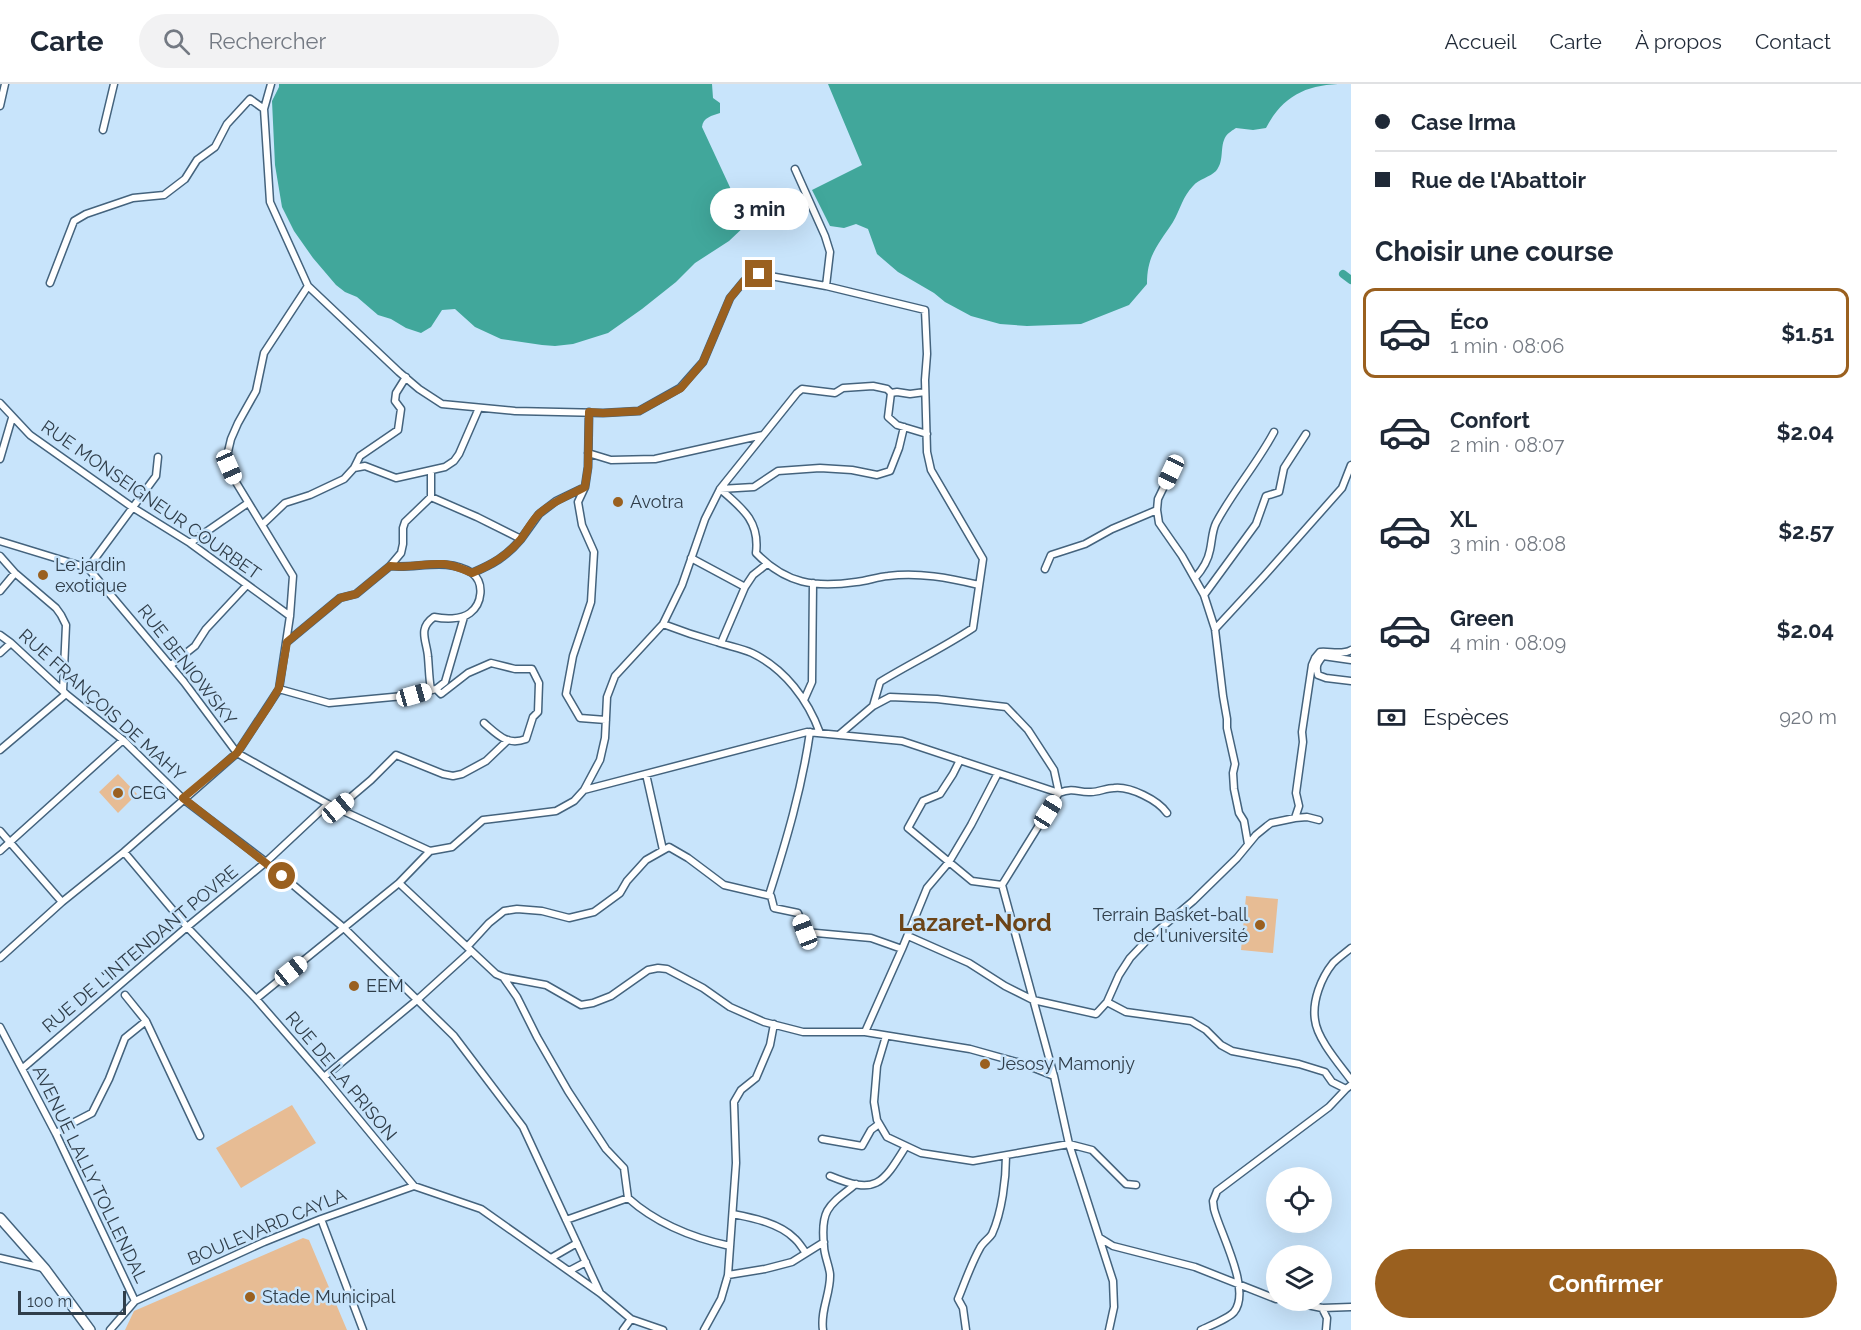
<!DOCTYPE html>
<html lang="fr">
<meta charset="utf-8">
<style>
body{margin:0;font-family:Raleway,sans-serif;background:#f2f2f3;color:#1f2937;height:100vh;display:flex;flex-direction:column;font-size:22px;white-space:nowrap}
*{box-sizing:border-box;margin:0}
p{font-size:20px;color:#747a83}
.icon{flex:none;width:33px;height:33px;fill:none;stroke:currentColor;stroke-width:2;stroke-linecap:round;stroke-linejoin:round}
.map{position:relative;flex:1;overflow:hidden}
.details{display:flex;flex-direction:column;background:#fff;width:510px}
.details>*{flex:none}
.top-card{display:grid;align-content:center;height:132px;padding:0 24px;background:#fff}
.controls{position:absolute;left:1266px;top:1083px;display:grid;gap:12px}
.controls a{display:grid;place-items:center;width:66px;height:66px;border-radius:50%;background:#fff;box-shadow:0 6px 24px #0002;font-size:30px}
.scale{position:absolute;left:18px;bottom:15px;width:108px;box-sizing:border-box;padding-left:6px;border:3px solid #303e4a;border-top:0;font-size:16px;line-height:21px;white-space:nowrap;color:#303e4a;-webkit-text-stroke:4px #c8e4fb;paint-order:stroke}
.end{position:absolute;width:27px;height:27px;margin:-14px;border:8px solid #9a601f;background:#fff;box-shadow:0 0 0 3px #fff}
.from{border-radius:50%}
.bubble{position:absolute;height:42px;border-radius:21px;background:#fff;box-shadow:0 6px 24px #0002;font-size:20px;font-weight:700;line-height:42px;text-align:center}
.car{position:absolute;width:18px;height:36px;margin:-18px -9px;border-radius:8px;box-shadow:0 0 4px 2px #0007;background:linear-gradient(#fff 24%,#345 0 40%,#fff 0 76%,#345 0 86%,#fff 0)}
.top-card b{display:flex;align-items:center;gap:21px;height:57px;font-size:22px}
.top-card b+b{border-top:2px solid #e0e1e3}
.top-card i{width:15px;height:15px;background:#1f2937}
ul{padding:0;list-style:none}
li{display:flex;align-items:center;gap:18px;height:90px;margin:0 12px 9px;padding:0 12px;border:3px solid transparent;border-radius:12px}
li div{flex:1}
li b{display:block;font-size:22px}
li em{font-style:normal;font-weight:700}
li.current{border-color:#9a601f}
li>.icon{width:54px;height:54px;stroke-width:1.5}
h2{padding:0 24px;font-size:27px;line-height:72px}
.pay{display:flex;align-items:center;gap:15px;height:66px;padding:0 24px;font-size:22px}
.pay p{margin-inline-start:auto}
.action{display:flex;gap:12px;margin-top:auto;padding:12px 24px}
.action a{flex:1;height:69px;border-radius:36px;background:#9a601f;color:#fff;font-size:24px;font-weight:700;line-height:69px;text-align:center}
header{display:flex;align-items:center;gap:36px;box-sizing:border-box;height:84px;padding:0 30px;background:#fff;border-bottom:2px solid #e0e1e3}
header strong{font-size:28px}
nav{display:flex;gap:33px;margin-inline-start:auto;font-size:21px}
.search{width:420px;height:54px;background:#f2f2f3;display:flex;align-items:center;gap:15px;box-sizing:border-box;padding:0 21px;border-radius:33px;color:#747a83;font-size:22px}
main{display:flex;flex:1;min-height:0}
.map>svg:first-child{display:block}
.green{fill:#e7bc94}
.water{fill:#41a79b}
.lines{fill:none;stroke-linecap:round;stroke-linejoin:round}
.canal{stroke:#41a79b;stroke-width:8}
.minor-casing{stroke:#44637d;stroke-width:9}
.secondary-casing{stroke:#44637d;stroke-width:12}
.minor{stroke:#fff;stroke-width:6}
.secondary{stroke:#fff;stroke-width:9}
.route{stroke:#9a601f;stroke-width:8}
.poi-dot{fill:#9a601f;stroke:#c8e4fb;stroke-width:2}
.labels{text-anchor:middle;stroke-width:5;stroke-linejoin:round;paint-order:stroke}
.street-label{font-size:18px;fill:#303e4a;stroke:#c8e4fb}
.poi-label{font-size:18px;fill:#303e4a;stroke:#c8e4fb;text-anchor:start}
.district-label{font-size:24px;font-weight:bold;fill:#6c4418;stroke:#c8e4fb}
</style>
<header>
<strong>Carte</strong>
<div class="search"><svg class="icon" aria-label="search" viewBox="0 0 24 24"><circle cx="10" cy="10" r="6"/><path d="M15 15l6 6"/></svg>Rechercher</div>
<nav><a>Accueil</a><a>Carte</a><a>À propos</a><a>Contact</a></nav>
</header>
<main>
<div class="map">
<svg width="1351" height="1246" viewBox="0 0 1351 1246">
<rect width="100%" height="100%" fill="#c8e4fb"/>
<!-- green -->
<path class="green" d="M118 690 137 710 118 729 99 708Z
M1246 812 1278 815 1273 869 1241 866Z
M292 1021 316 1059 241 1104 216 1064Z
M303 1154 309 1156 347 1246H125L134 1227Z"/>
<!-- water -->
<path class="water" d="M279 0H712L713 14 720 19V29C712 32 703 33 702 43L747 140 729 157 695 179 676 198 642 225 608 249 573 260 555 262 542 261 501 255 475 243 455 225 442 226 431 243 421 249 406 244 391 235 378 231 357 213 345 208 336 201 313 174 294 147 282 123 275 81 272 17 279 3Z
M828 0H1344C1308 0 1283 11 1266 44L1253 46 1236 44C1233 46 1228 49 1226 52 1219 63 1225 76 1216 87 1210 93 1199 95 1193 102 1183 112 1180 126 1173 138 1158 161 1147 171 1147 200L1129 221 1081 240 1027 242 1000 240 971 232 945 218 934 209 898 188 877 170 868 145 856 140 844 144 830 142 812 106 862 81Z"/>
<g class="lines">
<!-- canal -->
<path class="canal" d="M1343 190 1351 196"/>
<!-- minor casing -->
<g class="minor-casing">
<path id="minor" d="M271 0 264 25 270 118 308 202 399 288 419 305 442 320 515 327 603 329 639 327 680 304 703 278 730 214 744 197 759 190 826 202 925 226 927 270 925 296 927 368 931 386 983 475 973 544C943 564 911 579 880 598L873 622
M0 22 5 0
M103 46 114 0
M795 85 825 152 830 168 826 202
M50 199 74 137 86 130 133 114 164 111 185 95 197 76 215 63 227 40 250 15 264 25
M891 309 888 333 897 341 927 350
M0 319 30 351 132 423 190 459 290 532
M589 328 588 383 585 403 578 418 582 441 594 468 591 518 573 572 566 610 580 634 606 636
M588 369 611 376 655 375 763 351
M0 375 12 334
M354 384 365 382 396 394 445 383 454 377 459 370 479 324
M1171 388 1158 415 1157 426 1159 439 1182 472 1204 511 1215 545 1223 612 1227 635V644L1235 680 1233 689 1234 705 1239 729 1244 737 1248 760
M720 405C742 424 760 437 756 469 786 500 815 504 856 498 867 497 877 493 888 492 919 488 949 494 979 501
M720 405 754 403 778 387 820 384 852 386 877 391 890 387 899 364 904 343
M431 413V387
M262 441 285 419 310 411 344 395 354 384 360 372 398 346 401 325 395 317 396 309 406 293
M0 457 88 484 184 598 237 669 328 720 430 767 452 763 483 736 556 727 574 717 584 706 807 648 902 657 1059 709 1002 801 1054 992 1069 1060 1113 1197 1114 1223 1109 1246
M190 459 248 419
M0 472 15 489 56 524 61 531 66 541 63 607
M691 474 745 503
M390 482C417 485 447 473 472 489 485 499 482 520 470 529 461 536 444 535 434 533 417 545 427 557 428 573 429 584 429 594 431 606
M88 484 156 392 158 373
M1045 485 1051 471 1085 460 1112 445 1157 426
M472 489C493 480 506 473 521 455
M1195 494C1202 486 1208 477 1210 466 1212 457 1212 447 1216 439 1233 407 1257 380 1274 348
M0 507 15 489
M1204 511 1256 440 1266 412 1279 408 1284 384 1306 350
M663 540C681 547 699 553 717 558 728 562 741 564 752 569 785 585 808 616 820 649
M1215 545 1264 492 1342 404 1351 381
M0 551 11 559 66 610 123 656 183 715 266 778 344 844 454 952 523 1043 600 1209
M287 558 340 514 356 510 390 482 401 469 403 460V444L405 438 431 413 477 433 521 455 539 430 556 417 585 403
M721 559 745 503 753 491 767 480
M0 569 11 559
M1351 576 1323 572C1318 578 1315 582 1318 591L1326 594 1351 597
M171 581 195 562 206 545 247 501
M279 605 329 619 414 611 436 605 445 598 464 533
M436 605 441 610 468 589 491 579 515 585H532L539 599 538 628 533 633 526 655C507 662 498 651 484 639
M804 616 812 598 813 499
M840 650 873 622 890 613 937 615 1006 623 1028 646 1054 686 1059 709C1075 703 1078 709 1091 708 1099 708 1106 704 1114 704 1130 702 1158 716 1167 729
M0 666 66 610
M960 676 953 690 940 710 923 717 908 744 972 797 1002 801
M646 690 663 766
M584 706 600 676 605 654 607 613 615 592 663 540 682 501 705 435 720 405 797 309 802 305 835 309 843 304 873 302 887 305 891 309 897 308 910 310 925 308
M338 724 371 696 396 671 443 690 453 692 462 690 486 677 508 656
M1295 734 1307 733 1319 736
M0 747 62 818
M0 767 123 656
M124 768 187 843 256 915 324 993 414 1102
M399 799 496 890 503 893 546 901 581 921 593 919 611 912 648 886 658 884 667 885 703 904 730 923 764 938 803 948H865L970 965 1024 980 1054 992
M769 811C786 758 802 704 810 648
M908 852 969 879 1005 902 1033 916 1096 930 1107 918 1126 928 1191 937 1206 946 1221 961 1232 967 1299 980 1325 988 1332 998 1346 1005 1351 1001
M467 863 489 839 504 827 517 825 542 827 569 834 594 828 620 809 627 797 646 776 669 763 688 774 724 801 771 812 774 824 798 829 805 848 871 854 902 865
M1351 864C1345 869 1338 874 1333 879 1321 894 1312 917 1315 936 1317 955 1340 981 1351 996
M0 874 62 818 124 768 237 669 279 605 290 532 293 492 234 395 229 383 227 372 231 355 238 339 256 307 264 269 308 202
M503 893 517 913 537 953 568 1007 606 1065 624 1084 628 1114 566 1136
M125 911 146 937 200 1052
M256 915 399 799 430 767
M1107 918 1119 891 1130 874 1149 854 1193 817 1237 774 1256 751 1267 742 1271 739 1295 734 1299 722 1296 709 1303 658 1302 648 1312 581 1315 574 1320 568C1329 567 1343 571 1351 566
M0 943 56 1050 135 1217
M865 948 902 865 927 804 949 778 971 741 998 689
M886 952 877 982 874 1018 877 1036 887 1053 921 1069 973 1077 1069 1060 1092 1066 1126 1100 1136 1101
M23 984 187 843 266 778 328 720
M324 993 417 916 471 867
M56 1050 63 1044 92 1029 109 995 125 954 146 937
M822 1055 862 1062 871 1046 879 1040
M830 1092C876 1111 882 1101 906 1062
M414 1102 481 1125 600 1209 631 1235 663 1246
M628 1114C657 1140 693 1154 730 1162
M733 1130C753 1134 779 1139 794 1154 799 1158 802 1164 806 1169
M321 1135 363 1246
M1100 1154 1113 1162 1195 1183 1276 1215
M0 1174 43 1184
M551 1174 577 1159
M569 1187 586 1178
M728 1191 765 1185 792 1178 824 1158
M1283 1216 1322 1224 1351 1223
M1322 1224 1327 1234 1326 1246
M110 1246 135 1217 264 1158 321 1135 414 1102
M623 1246 631 1235
M704 1246 721 1215 728 1191 736 1079 734 1018 741 1006 756 994 770 961 774 940
M823 1246C820 1226 831 1209 830 1190 829 1181 824 1171 824 1162 820 1125 829 1121 856 1100
M966 1246 963 1224 958 1215C965 1198 971 1180 980 1164 983 1158 989 1155 992 1150 1002 1128 1006 1095 1006 1072
M1201 1246C1209 1242 1228 1235 1234 1228 1252 1206 1220 1149 1214 1125L1213 1117 1217 1107 1329 1023 1346 1005"/>
</g>
<!-- secondary casing -->
<g class="secondary-casing">
<path id="secondary" d="M0 1134 45 1185 90 1246"/>
</g>
<!-- minor -->
<use href="#minor" class="minor"/>
<!-- secondary -->
<use href="#secondary" class="secondary"/>
</g>
<g class="lines">
<!-- route -->
<path class="route" d="M282 792 183 714 237 669 269 621 279 604 287 558 340 514 356 510 390 482C408 484 426 479 444 480 454 481 463 485 472 489 491 481 507 472 521 455 527 447 532 436 540 429 553 417 570 411 585 403L588 383 589 328 603 329 639 327 681 304 703 278 730 214 744 197 759 190"/>
</g>
<!-- markers -->
<g class="poi-dot">
<circle cx="618" cy="418" r="6"/>
<circle cx="43" cy="491" r="6"/>
<circle cx="118" cy="709" r="6"/>
<circle cx="1260" cy="841" r="6"/>
<circle cx="354" cy="902" r="6"/>
<circle cx="985" cy="980" r="6"/>
<circle cx="250" cy="1213" r="6"/>
</g>
<g class="labels">
<!-- street labels -->
<g class="street-label">
<text transform="translate(151 416) rotate(35)" y="6">RUE MONSEIGNEUR COURBET</text>
<text transform="translate(187 581) rotate(52)" y="6">RUE BENIOWSKY</text>
<text transform="translate(102 621) rotate(42)" y="6">RUE FRANÇOIS DE MAHY</text>
<text transform="translate(140 865) rotate(-40)" y="6">RUE DE L'INTENDANT POVRE</text>
<text transform="translate(341 992) rotate(50)" y="6">RUE DE LA PRISON</text>
<text transform="translate(90 1090) rotate(64)" y="6">AVENUE LALLY TOLLENDAL</text>
<text transform="translate(267 1143) rotate(-23)" y="6">BOULEVARD CAYLA</text>
</g>
<!-- poi labels -->
<g class="poi-label">
<text x="630" y="424">Avotra</text>
<text x="55" y="487">Le jardin<tspan x="55" dy="21">exotique</tspan></text>
<text x="130" y="715">CEG</text>
<text x="1248" y="837" text-anchor="end">Terrain Basket-ball<tspan x="1248" dy="21">de l'université</tspan></text>
<text x="366" y="908">EEM</text>
<text x="997" y="986">Jesosy Mamonjy</text>
<text x="262" y="1219">Stade Municipal</text>
</g>
<!-- district labels -->
<g class="district-label">
<text x="975" y="847">Lazaret-Nord</text>
</g>
</g>
</svg>
<div class="controls">
<a><svg class="icon" aria-label="locate" viewBox="0 0 24 24"><circle cx="12" cy="12" r="6"/><path d="M12 2v4M12 18v4M2 12h4M18 12h4"/></svg></a>
<a><svg class="icon" aria-label="layers" viewBox="0 0 24 24"><path d="M12 4l9 5-9 5-9-5zM3 14l9 5 9-5"/></svg></a>
</div>
<div class="scale">100 m</div>
<i class="end from" style="left:282px;top:792px"></i>
<i class="end" style="left:759px;top:190px"></i>
<div class="bubble" style="left:710px;top:104px;width:99px">3 min</div>
<i class="car" style="left:229px;top:383px;rotate:156deg"></i>
<i class="car" style="left:1171px;top:388px;rotate:205deg"></i>
<i class="car" style="left:414px;top:611px;rotate:74deg"></i>
<i class="car" style="left:338px;top:724px;rotate:50deg"></i>
<i class="car" style="left:1048px;top:728px;rotate:32deg"></i>
<i class="car" style="left:805px;top:848px;rotate:339deg"></i>
<i class="car" style="left:291px;top:887px;rotate:51deg"></i>
</div>
<section class="details">
<div class="top-card">
<b><i class="from"></i>Case Irma</b>
<b><i></i>Rue de l'Abattoir</b>
</div>
<h2>Choisir une course</h2>
<ul>
<li class="current"><svg class="icon" aria-label="car" viewBox="0 0 24 24"><path d="M5 17H2v-5l4-1 3-4h7l3 4 3 1v5h-3M9 17h6M6 11h13"/><circle cx="7" cy="17" r="2"/><circle cx="17" cy="17" r="2"/></svg><div><b>Éco</b><p>1 min · 08:06</p></div><em>$1.51</em></li>
<li><svg class="icon" aria-label="car" viewBox="0 0 24 24"><path d="M5 17H2v-5l4-1 3-4h7l3 4 3 1v5h-3M9 17h6M6 11h13"/><circle cx="7" cy="17" r="2"/><circle cx="17" cy="17" r="2"/></svg><div><b>Confort</b><p>2 min · 08:07</p></div><em>$2.04</em></li>
<li><svg class="icon" aria-label="car" viewBox="0 0 24 24"><path d="M5 17H2v-5l4-1 3-4h7l3 4 3 1v5h-3M9 17h6M6 11h13"/><circle cx="7" cy="17" r="2"/><circle cx="17" cy="17" r="2"/></svg><div><b>XL</b><p>3 min · 08:08</p></div><em>$2.57</em></li>
<li><svg class="icon" aria-label="car" viewBox="0 0 24 24"><path d="M5 17H2v-5l4-1 3-4h7l3 4 3 1v5h-3M9 17h6M6 11h13"/><circle cx="7" cy="17" r="2"/><circle cx="17" cy="17" r="2"/></svg><div><b>Green</b><p>4 min · 08:09</p></div><em>$2.04</em></li>
</ul>
<div class="pay"><svg class="icon" aria-label="cash" viewBox="0 0 24 24"><path d="M3 7h18v10H3z"/><circle cx="12" cy="12" r="2"/></svg>Espèces<p>920 m</p></div>
<div class="action"><a>Confirmer</a></div>
</section>
</main>
